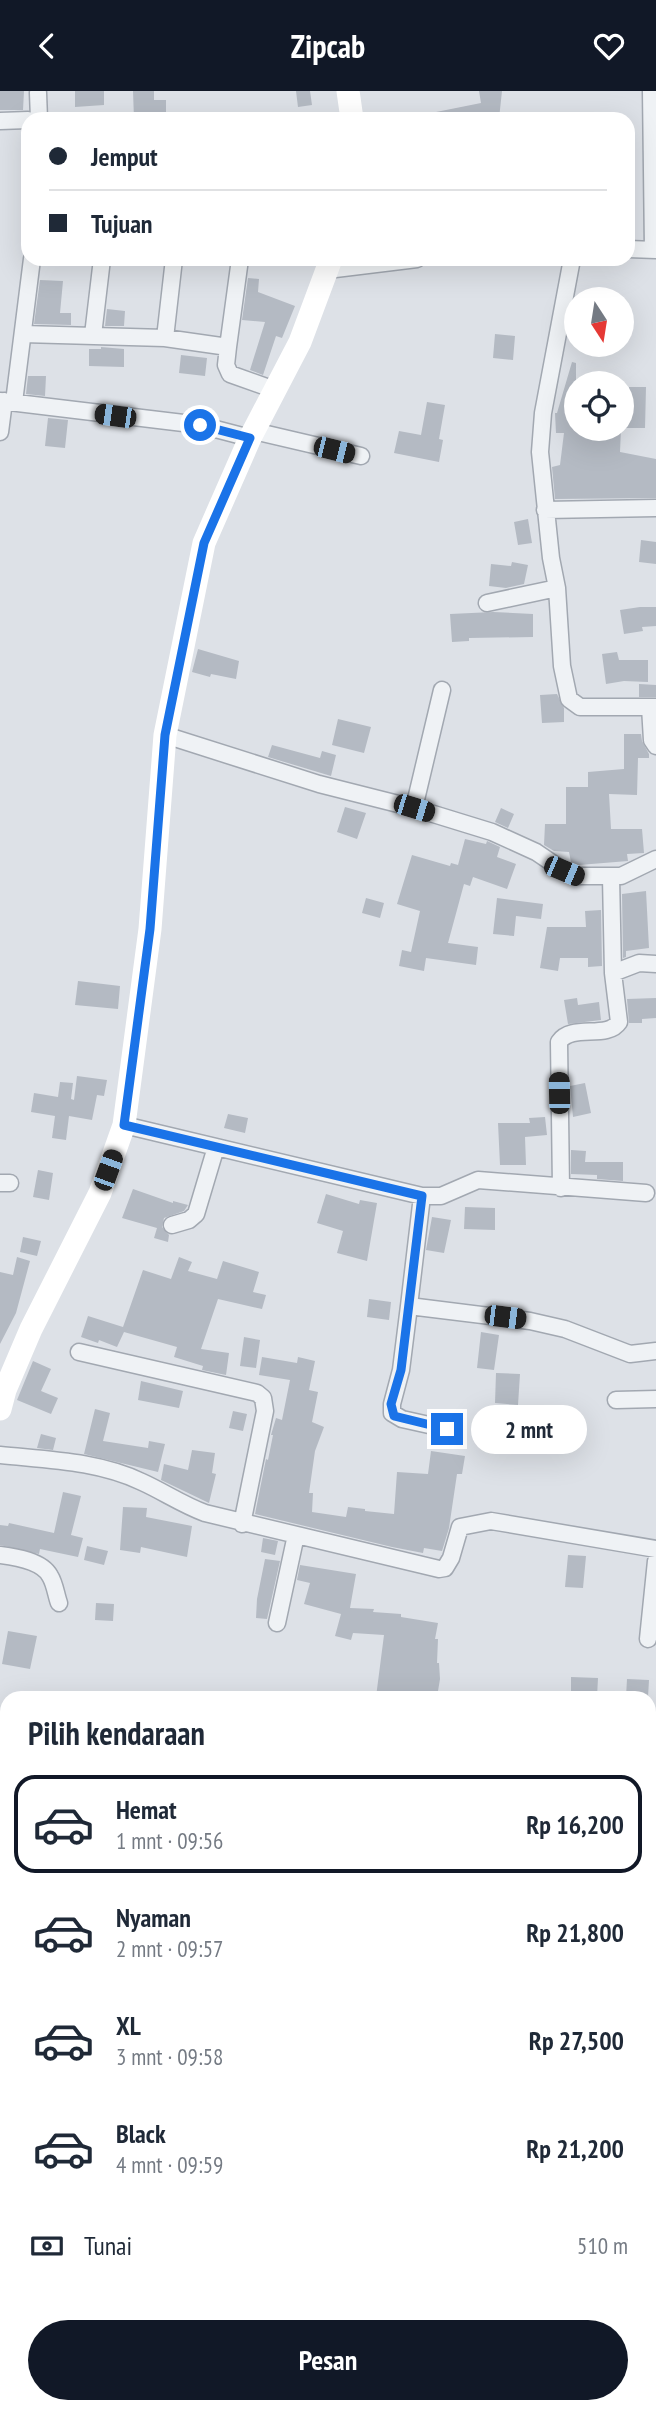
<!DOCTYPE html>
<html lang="id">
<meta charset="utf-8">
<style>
body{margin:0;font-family:"PT Sans Narrow",sans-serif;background:#f2f2f3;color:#1f2937;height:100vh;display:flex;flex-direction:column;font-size:26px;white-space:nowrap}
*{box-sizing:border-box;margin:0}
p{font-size:23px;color:#747a83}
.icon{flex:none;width:38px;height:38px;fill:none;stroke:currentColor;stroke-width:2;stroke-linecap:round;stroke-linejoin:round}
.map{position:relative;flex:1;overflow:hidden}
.sheet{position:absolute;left:0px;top:1600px;width:656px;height:723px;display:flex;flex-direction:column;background:#fff;border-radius:21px 21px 0 0;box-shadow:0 7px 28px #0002}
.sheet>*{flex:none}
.top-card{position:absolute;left:21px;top:21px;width:614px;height:154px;border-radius:21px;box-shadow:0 7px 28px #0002;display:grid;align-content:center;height:154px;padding:0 28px;background:#fff}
.needle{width:46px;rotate:168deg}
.buttons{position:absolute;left:564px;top:196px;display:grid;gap:14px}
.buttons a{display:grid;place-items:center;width:70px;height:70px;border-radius:50%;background:#fff;box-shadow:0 7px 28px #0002;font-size:35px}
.end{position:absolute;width:32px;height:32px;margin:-16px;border:9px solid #1a73e8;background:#fff;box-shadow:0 0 0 4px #fff}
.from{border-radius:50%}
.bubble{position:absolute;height:49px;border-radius:24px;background:#fff;box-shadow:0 7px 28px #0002;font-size:23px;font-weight:700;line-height:49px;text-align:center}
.car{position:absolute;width:21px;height:42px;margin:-21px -10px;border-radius:9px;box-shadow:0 0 5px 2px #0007;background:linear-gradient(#222 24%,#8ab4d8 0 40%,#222 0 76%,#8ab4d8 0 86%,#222 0)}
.top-card b{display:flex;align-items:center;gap:24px;height:66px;font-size:26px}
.top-card b+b{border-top:2px solid #e0e1e3}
.top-card i{width:18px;height:18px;background:#1f2937}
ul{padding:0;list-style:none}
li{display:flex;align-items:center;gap:21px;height:98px;margin:0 14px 10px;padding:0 14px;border:4px solid transparent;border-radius:21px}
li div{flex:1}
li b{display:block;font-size:26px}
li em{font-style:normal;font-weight:700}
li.selected{border-color:#111827}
li>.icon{width:63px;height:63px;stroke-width:1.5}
h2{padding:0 28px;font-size:32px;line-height:84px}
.pay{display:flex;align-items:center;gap:18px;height:77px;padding:0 28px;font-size:26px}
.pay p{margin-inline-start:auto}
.button{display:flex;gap:14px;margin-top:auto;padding:14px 28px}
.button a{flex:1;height:80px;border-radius:42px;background:#111827;color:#fff;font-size:28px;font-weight:700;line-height:80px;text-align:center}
header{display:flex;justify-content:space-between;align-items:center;height:91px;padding:0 28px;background:#111827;color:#fff;font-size:32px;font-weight:700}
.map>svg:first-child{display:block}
.building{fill:#b4bac3}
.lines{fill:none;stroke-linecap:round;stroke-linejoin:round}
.street-casing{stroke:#a2a8b1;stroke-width:19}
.street{stroke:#eff2f5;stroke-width:16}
.secondary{stroke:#fff;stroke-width:23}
.route{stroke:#1a73e8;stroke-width:9}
</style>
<header><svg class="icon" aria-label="back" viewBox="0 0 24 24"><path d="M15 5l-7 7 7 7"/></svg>Zipcab<svg class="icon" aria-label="heart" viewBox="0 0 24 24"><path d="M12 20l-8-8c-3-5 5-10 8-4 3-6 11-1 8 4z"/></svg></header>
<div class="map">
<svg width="656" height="2322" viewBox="0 0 656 2322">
<rect width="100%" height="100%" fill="#dde1e7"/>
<!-- building -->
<path class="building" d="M0 0H24L23 19H0Z
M75 0H104V14L75 16Z
M133 0H154V9H166V28H134Z
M296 0H310L312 14 298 16Z
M479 0H502L499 28H436V21L481 12Z
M248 187 259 188 258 201 295 215 282 247 276 245 263 284 250 279 265 231 242 229Z
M40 189 63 190 60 222H71V234L34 233Z
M107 218 125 220 124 235H105Z
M495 243 515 245 513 269 493 267Z
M101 256 124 258V276L89 275V258H101Z
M181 264 207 267 205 285 179 282Z
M572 271 576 272V338H621L620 361 656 368V407L555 408 552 376 560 374 564 342H556L555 322H557Z
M28 285H46L45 305 26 303Z
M629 296H646L645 337H621V306H628Z
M427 311 445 314 439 348 443 349 439 371 394 362 399 340 421 344Z
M48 327 68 329 65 357 45 355Z
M528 428 532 452 518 454 514 431Z
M641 449 656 451V473L639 471Z
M512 471 528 474 524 493 506 497 489 495 491 473 511 475Z
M640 516H656V535L642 536 643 540 624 543 620 519Z
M493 521 533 523V546L469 547V550L452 551 450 523Z
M198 558 239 570 236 588 211 583 210 586 192 581Z
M617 561 619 569H648V591L624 590 606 593 602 563Z
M639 593 656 594V606H639Z
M557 603 564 617V631L542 632 540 604Z
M338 628 371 636 364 662 332 654Z
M624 643H641L642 650 649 663V667H638L637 704 609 703 611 738H642L644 762 627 763 628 770 579 774 571 771 569 761 554 760 544 754 545 733H566V696H588V681L624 678Z
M272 654 320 667 322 660 336 664 331 685 268 666Z
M345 716 366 722 357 748 337 741Z
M501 717 514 723 508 737 495 731Z
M465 748 486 753 487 750 500 756 497 766 516 773 507 798 473 786 470 795 464 793 448 852 478 856 476 874 426 867 424 880 399 875 402 859 411 861 420 820 397 813 412 764 450 775 451 772 458 774Z
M646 800 649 857 626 860V866L623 867 622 803Z
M366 807 384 812 380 827 362 822Z
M497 807 543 813 541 828 516 825 514 845 493 843Z
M601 819 602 875 588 876V867H560L558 880 540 877 547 836H586L585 820Z
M78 890 120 895 118 918 75 914Z
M577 907 578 914 599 911 601 929 568 933 564 909Z
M656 907V927L642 928V932H629L627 908Z
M77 985 107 989 104 1005 97 1004 92 1029 69 1025 66 1049 52 1047 55 1025 31 1021 34 1002 58 1006 60 991 73 992 71 1008 74 1009Z
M585 992 591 1022 573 1026 570 995Z
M228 1023 248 1027 245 1042 224 1037Z
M545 1026 547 1044 525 1046 526 1074H500L498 1032H530L529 1027Z
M571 1059 586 1060 585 1071H623V1090L597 1088V1084L571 1083Z
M38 1079 53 1082 49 1109 33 1106Z
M133 1098 173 1112V1110L188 1114 184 1120 164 1127 162 1136 169 1144 168 1151 154 1147 157 1137 122 1127Z
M326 1103 359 1113 360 1109 377 1112 367 1170 337 1162 343 1140 317 1132Z
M465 1116 495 1117V1139L464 1138Z
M432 1126 451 1129 444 1162 426 1159Z
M23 1146 41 1150 37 1165 20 1161Z
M17 1166 30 1170 16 1222 0 1253V1181L13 1184Z
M179 1166 192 1171 188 1180 217 1188 223 1170 259 1181 253 1201 266 1204 262 1218 218 1208 201 1258 229 1262 226 1284 202 1279 203 1275 174 1266 177 1256 124 1241 117 1256 99 1249 98 1252 81 1246 88 1225 123 1236 143 1179 171 1188Z
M369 1208 391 1211 389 1229 367 1226Z
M481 1241 499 1244 494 1279 477 1277Z
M244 1246 260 1249 256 1277 240 1275Z
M262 1266 297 1272 298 1266 315 1270 309 1299 318 1301 312 1331 324 1336 315 1360 309 1402H313L312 1421 346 1426 348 1416 365 1418V1420L394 1423 397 1381 428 1383 431 1360 465 1365 462 1383H457L449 1437 442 1460 424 1457 423 1462 392 1456 255 1423 266 1368 268 1369 273 1344H271L276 1327 282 1329 290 1289 259 1284Z
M33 1270 51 1278 41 1300 58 1307 51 1323 17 1309Z
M496 1282 520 1283 518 1314 495 1312Z
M141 1290 183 1300 179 1317 138 1309Z
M95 1318 110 1322 103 1350 148 1357 149 1350 165 1353 158 1381 84 1363Z
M538 1318 575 1325 571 1348 534 1342Z
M233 1320 247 1323 243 1340 229 1337Z
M41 1343 56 1347 53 1359 37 1357Z
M192 1359 215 1362 212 1382 216 1383 209 1412 161 1389 164 1373 188 1379Z
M63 1401 81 1405 71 1444 83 1447 78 1466 40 1458 39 1463 0 1454V1434L8 1435 9 1432 54 1442Z
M123 1416 147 1417 146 1426 192 1435 187 1466 141 1456 140 1462 120 1459Z
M263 1447 278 1450 275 1464 261 1461Z
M87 1455 108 1460 104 1474 84 1469Z
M568 1464 586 1465 583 1497 565 1496Z
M265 1468 280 1470 267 1528 256 1527 257 1508Z
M300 1474 356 1483 350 1517 374 1518 373 1521 401 1523V1526L438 1532 435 1548H438L437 1572H439L440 1588 437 1606H376L384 1544 353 1542 351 1549 335 1545 341 1523 304 1513 310 1492 297 1489Z
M96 1512 114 1513 113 1530 95 1529Z
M8 1540 37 1545 30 1578 2 1573Z
M571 1586 598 1587 597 1606H571Z
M627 1588 649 1589 648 1606H626Z"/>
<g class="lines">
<!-- street casing -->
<g class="street-casing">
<path id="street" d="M651 0 653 159
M38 2 39 28
M0 30 28 29
M628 158 656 159
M572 168 543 322 540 361 551 467 557 497 562 575 569 608 580 616H656
M327 179 417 168
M23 243 165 247 228 256 226 274 230 283 275 299
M93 244 102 168
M165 247 174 168
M228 256 240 168
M0 310 200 334 250 347
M14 311 32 168
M254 340 361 365
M0 341 4 310
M545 419 656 417
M487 512 557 497
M650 616 652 649 656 655
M165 644 319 693 414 717 492 741 536 761 564 780 577 785H621L656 768
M414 717 442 599
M613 882 639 872 656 873
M124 1034 422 1105H441L478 1089 646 1102
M0 1092H10
M561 1097 559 951C572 932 607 949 619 931L613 882 611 786
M422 1105 409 1215 530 1230 565 1238 630 1263 656 1260
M172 1134 189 1129 196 1123 216 1056
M409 1215 401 1279 392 1313V1322L402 1328 447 1338
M79 1261 257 1302 263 1307 265 1320 242 1433
M616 1309 656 1308
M0 1364C48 1369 98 1370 142 1391 164 1401 183 1414 205 1422L439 1478 445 1477 451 1467 460 1436 491 1430 656 1458
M0 1464C16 1466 42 1470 50 1485 55 1493 56 1504 59 1512
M277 1532 296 1444
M648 1548 656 1470
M649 1880H656
M649 1950H656
M649 2020H656
M649 2089H656
M649 2130H656
M649 2167H656
M652 2203 655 2322"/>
</g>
<!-- street -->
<use href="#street" class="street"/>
<!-- secondary -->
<path class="secondary" d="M348 0 352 28
M0 1318 5 1299 31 1238 100 1102 124 1034 150 838 165 644 204 452 250 347 300 251 331 168"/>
</g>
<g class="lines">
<!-- route -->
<path class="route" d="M200 334 250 347 204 452 165 644 150 838 124 1034 422 1105 401 1279 391 1313 394 1325 447 1338"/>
</g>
</svg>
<div class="buttons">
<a><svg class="needle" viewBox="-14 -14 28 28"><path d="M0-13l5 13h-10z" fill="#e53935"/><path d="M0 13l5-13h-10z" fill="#747a83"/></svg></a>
<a><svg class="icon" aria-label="locate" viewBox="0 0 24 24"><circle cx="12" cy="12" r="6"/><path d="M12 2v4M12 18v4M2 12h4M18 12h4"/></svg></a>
</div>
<i class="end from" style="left:200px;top:334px"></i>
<i class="end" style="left:447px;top:1338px"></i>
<div class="bubble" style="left:471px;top:1314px;width:116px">2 mnt</div>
<i class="car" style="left:115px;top:325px;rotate:278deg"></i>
<i class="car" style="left:334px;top:359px;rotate:104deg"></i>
<i class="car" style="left:414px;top:717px;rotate:107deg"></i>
<i class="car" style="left:564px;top:780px;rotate:113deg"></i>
<i class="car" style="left:559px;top:1002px;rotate:359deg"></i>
<i class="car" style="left:108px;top:1079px;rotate:20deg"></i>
<i class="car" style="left:505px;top:1226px;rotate:97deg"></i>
<div class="top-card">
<b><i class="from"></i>Jemput</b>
<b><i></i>Tujuan</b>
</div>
<section class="sheet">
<h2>Pilih kendaraan</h2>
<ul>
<li class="selected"><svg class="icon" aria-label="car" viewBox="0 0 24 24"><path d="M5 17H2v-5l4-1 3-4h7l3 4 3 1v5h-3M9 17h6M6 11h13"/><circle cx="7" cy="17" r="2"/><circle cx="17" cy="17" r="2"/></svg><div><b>Hemat</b><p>1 mnt · 09:56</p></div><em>Rp 16,200</em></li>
<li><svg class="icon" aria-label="car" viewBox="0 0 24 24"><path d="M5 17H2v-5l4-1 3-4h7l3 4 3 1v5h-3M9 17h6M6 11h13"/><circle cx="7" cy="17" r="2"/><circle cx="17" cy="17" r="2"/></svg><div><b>Nyaman</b><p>2 mnt · 09:57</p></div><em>Rp 21,800</em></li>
<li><svg class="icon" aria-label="car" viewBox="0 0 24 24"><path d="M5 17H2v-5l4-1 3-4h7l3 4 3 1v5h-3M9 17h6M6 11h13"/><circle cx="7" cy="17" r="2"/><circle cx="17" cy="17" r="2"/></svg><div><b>XL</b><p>3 mnt · 09:58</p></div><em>Rp 27,500</em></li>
<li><svg class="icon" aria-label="car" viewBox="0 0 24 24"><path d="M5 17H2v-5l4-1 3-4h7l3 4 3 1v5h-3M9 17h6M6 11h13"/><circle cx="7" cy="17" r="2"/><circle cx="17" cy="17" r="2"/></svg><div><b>Black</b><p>4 mnt · 09:59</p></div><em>Rp 21,200</em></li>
</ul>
<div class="pay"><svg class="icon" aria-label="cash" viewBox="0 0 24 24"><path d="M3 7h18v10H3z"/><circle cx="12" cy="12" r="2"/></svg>Tunai<p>510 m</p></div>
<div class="button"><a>Pesan</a></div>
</section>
</div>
